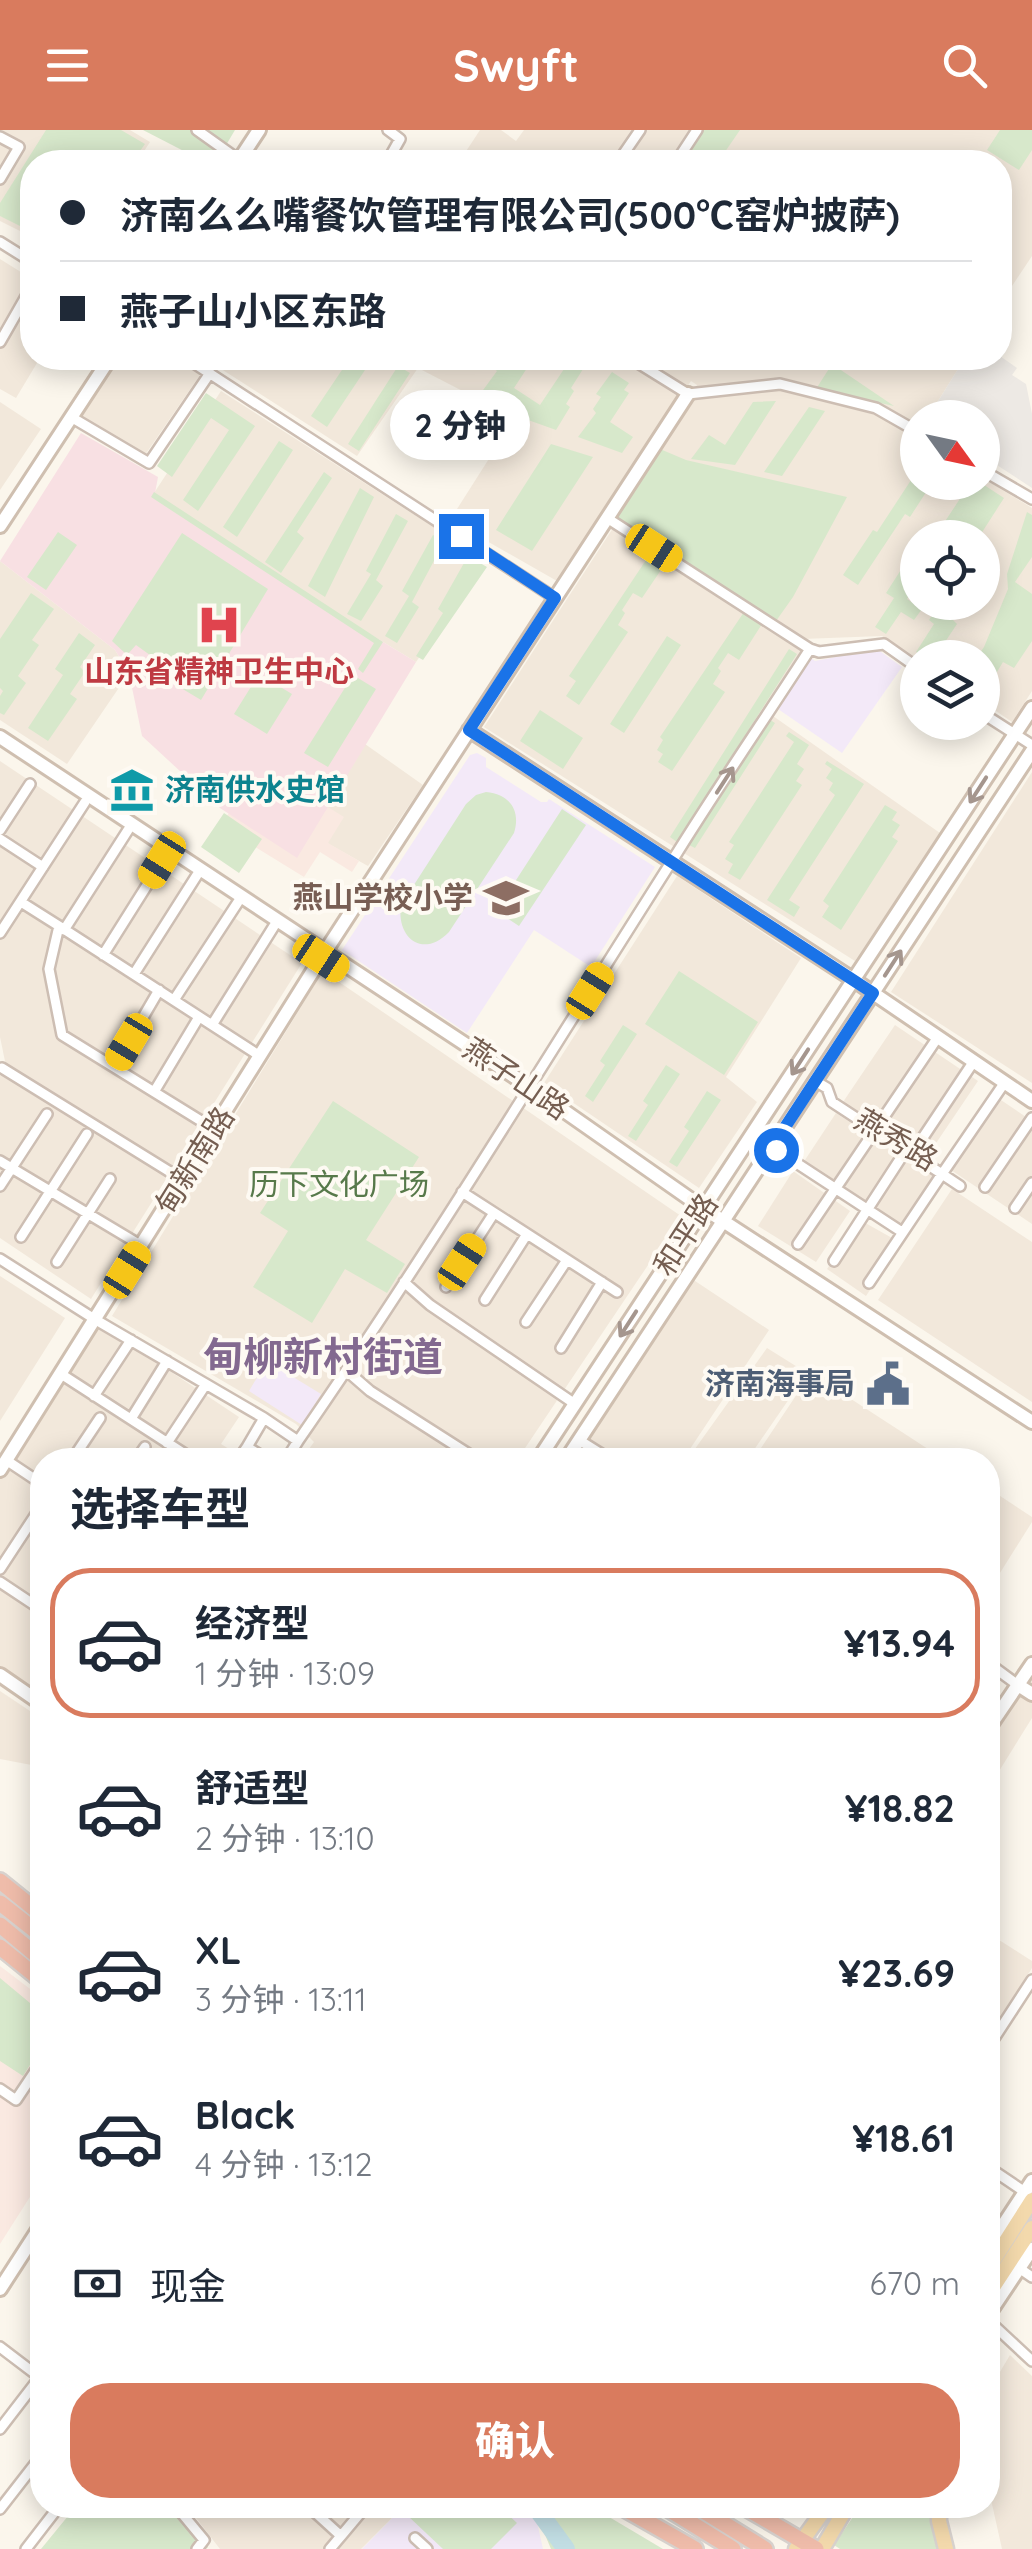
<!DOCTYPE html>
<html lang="zh">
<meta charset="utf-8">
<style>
body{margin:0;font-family:Quicksand,"Noto Sans SC",sans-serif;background:#f6f6f7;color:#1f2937;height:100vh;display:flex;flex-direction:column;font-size:38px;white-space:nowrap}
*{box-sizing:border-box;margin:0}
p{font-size:32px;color:#747a83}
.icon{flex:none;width:55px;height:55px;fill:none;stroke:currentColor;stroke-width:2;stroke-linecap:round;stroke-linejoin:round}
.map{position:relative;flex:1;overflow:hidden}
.sheet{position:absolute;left:30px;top:1318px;width:970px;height:1070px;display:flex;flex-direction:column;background:#fff;border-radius:40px;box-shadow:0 5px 25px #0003}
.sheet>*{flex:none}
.top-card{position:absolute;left:20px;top:20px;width:992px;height:220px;border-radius:40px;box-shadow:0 5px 25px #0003;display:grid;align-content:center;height:220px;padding:0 40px;background:#fff}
.needle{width:65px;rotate:123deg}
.controls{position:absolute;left:900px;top:270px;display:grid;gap:20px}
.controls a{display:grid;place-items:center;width:100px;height:100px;border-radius:50%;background:#fff;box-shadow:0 5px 25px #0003;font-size:50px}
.end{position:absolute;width:45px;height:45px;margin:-22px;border:12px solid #1a73e8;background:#fff;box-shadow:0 0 0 5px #fff}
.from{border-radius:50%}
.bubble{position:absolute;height:70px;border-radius:35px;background:#fff;box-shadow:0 5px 25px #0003;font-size:32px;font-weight:800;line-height:70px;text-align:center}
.car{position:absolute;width:30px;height:60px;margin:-30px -15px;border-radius:12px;box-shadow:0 0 8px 2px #0007;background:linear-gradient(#f5c518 24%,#345 0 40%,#f5c518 0 76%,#345 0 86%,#f5c518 0)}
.top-card b{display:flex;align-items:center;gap:35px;height:95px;font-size:38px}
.top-card b+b{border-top:2px solid #e0e1e3}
.top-card i{width:25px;height:25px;background:#1f2937}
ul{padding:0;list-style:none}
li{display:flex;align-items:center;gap:30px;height:150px;margin:0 20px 15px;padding:0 20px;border:5px solid transparent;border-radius:40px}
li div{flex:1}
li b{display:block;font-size:38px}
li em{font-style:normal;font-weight:800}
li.active{border-color:#d97b5e}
li>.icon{width:90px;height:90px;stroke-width:1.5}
h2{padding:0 40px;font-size:45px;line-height:120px}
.pay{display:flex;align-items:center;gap:25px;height:110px;padding:0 40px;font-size:38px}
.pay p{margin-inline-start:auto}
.cta{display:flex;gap:20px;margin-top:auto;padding:20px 40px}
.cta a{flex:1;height:115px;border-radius:40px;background:#d97b5e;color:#fff;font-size:40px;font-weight:800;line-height:115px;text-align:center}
header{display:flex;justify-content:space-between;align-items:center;height:130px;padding:0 40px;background:#d97b5e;color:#fff;font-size:45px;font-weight:800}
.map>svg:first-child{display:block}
.residential{fill:#f2e8db;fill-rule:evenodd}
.commercial{fill:#fae9e1}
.industrial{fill:#ede9e4}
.education{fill:#f3e9f8}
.medical{fill:#f8e0e3}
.green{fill:#d7e8cb}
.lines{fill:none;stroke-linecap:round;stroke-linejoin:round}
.river{stroke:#c2dee4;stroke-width:18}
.street-casing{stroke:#cdbeb3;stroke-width:14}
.secondary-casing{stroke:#cfbfb0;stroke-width:18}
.primary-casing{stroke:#d8d2ce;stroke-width:19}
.highway-casing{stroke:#d8d2ce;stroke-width:20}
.street{stroke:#fff;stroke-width:9}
.secondary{stroke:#fff;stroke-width:12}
.primary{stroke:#f3d9ac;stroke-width:14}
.highway{stroke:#efbcaa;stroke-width:15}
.oneway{stroke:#a5968e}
.route{stroke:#1a73e8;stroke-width:12}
.labels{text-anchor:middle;stroke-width:8;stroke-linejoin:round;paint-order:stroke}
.health-label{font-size:30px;font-weight:bold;fill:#be3a42;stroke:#fefaf3}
.culture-label{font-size:30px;font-weight:bold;fill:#0d838f;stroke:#fefaf3;text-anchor:start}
.education-label{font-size:30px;font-weight:bold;fill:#785e54;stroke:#fefaf3;text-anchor:end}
.street-label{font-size:30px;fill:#755e51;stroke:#fefaf3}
.park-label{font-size:30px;fill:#57794a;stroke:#fefaf3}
.service-label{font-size:30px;font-weight:bold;fill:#4e5e75;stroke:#fefaf3;text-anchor:end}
.district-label{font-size:40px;font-weight:bold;fill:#836990;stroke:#fefaf3}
</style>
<header><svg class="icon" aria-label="menu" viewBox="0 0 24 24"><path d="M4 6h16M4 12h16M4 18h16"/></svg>Swyft<svg class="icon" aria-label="search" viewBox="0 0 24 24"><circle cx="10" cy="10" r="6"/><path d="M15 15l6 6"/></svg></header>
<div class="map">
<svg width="1032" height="2419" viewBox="0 0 1032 2419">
<rect width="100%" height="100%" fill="#fbf6ec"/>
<!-- residential -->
<path class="residential" d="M0 0H130L150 12 137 32H32V107L0 91Z
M480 0H501L516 11 524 0H1032V126L1000 174V32H459Z
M0 129 32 149 0 203Z
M32 160V228H40L16 268 0 259V216Z
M120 228H172L200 245 145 325 81 287Z
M204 228H965L928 287 918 288 917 297 910 303 917 309 918 352H982L983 348 1032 378V561L1012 592 983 572 982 528H918L917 530 882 506 802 509 612 389 697 255 691 251 557 451 450 390 515 288 418 238 357 326ZM918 408H982V472H918Z
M221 261 485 430 416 532 314 470 154 363Z
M0 272 41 299 0 360Z
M613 398 801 521 763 579 940 703 855 831 484 597Z
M0 431 115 520 129 543 67 634 0 590Z
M365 614 423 655 368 736 311 704Z
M0 631 302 833 91 1169 0 1108V946L6 936 0 907Z
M1032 642V953L891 862Z
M677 746 801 828 726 947 757 972 699 1058 544 953Z
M323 841 681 1086 517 1330H301L314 1312 296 1294 112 1186Z
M895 895 978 951 926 1028 843 972Z
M992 964 1032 991V1094L945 1036Z
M836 983 936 1047 904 1098 803 1033Z
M793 1041 850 1081 816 1132 758 1096Z
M952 1059 1032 1112V1272L878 1170Z
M860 1090 901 1113 866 1166 827 1139Z
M686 1145 769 1200 688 1322 698 1330H563Z
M0 1146 65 1188 0 1291Z
M99 1194 239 1287 221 1314 247 1330H42V1572L0 1544V1343Z
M767 1218 807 1243 747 1330H706L692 1323Z
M811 1243 945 1330H753Z
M988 1358 1032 1387V1392L988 1462Z
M1032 1531V1588L988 1659V1601Z
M0 1561 42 1589V1637L0 1629Z
M988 1803 1032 1831V1838L988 1908Z
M1010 2225 1032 2246V2419H1002L988 2356V2262Z
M186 2375H405L361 2419H220Z"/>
<!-- commercial -->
<path class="commercial" d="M258 634 344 687 328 713 359 731 352 742 320 722 304 747 221 696Z
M0 1836 42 1868V2048L0 2114Z"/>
<!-- industrial -->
<path class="industrial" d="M1000 226 1017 238 1012 245 1026 254 1032 284V358L983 326 982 288 928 287 965 228Z"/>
<!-- education -->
<path class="education" d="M877 519 902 537 842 623 778 579 811 528 815 531Z
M477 623 486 628V637L541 672H547L549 669 655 737 591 837 534 800 467 903 342 820 470 625Z
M267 1231 321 1264 302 1295 249 1261Z
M405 2375H524L535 2383 543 2419H362Z"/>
<!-- medical -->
<path class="medical" d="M81 303 158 347 155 363 314 470 416 532 297 728 220 678 142 606 129 543 115 520 0 431Z"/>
<!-- green -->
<path class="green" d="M46 0H121L145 14 132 32H32V102L0 86V73Z
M143 0H235L216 32H205Z
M702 0H740L718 32H681Z
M1000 0H1032V20L1019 40 987 20Z
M350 228H373L327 297 311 286Z
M499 228 533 229 514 258 540 275 564 239 560 235 565 228H590L571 258 574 261 566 274 570 277 556 300 517 286 478 267 497 241 492 237Z
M832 234 894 276 816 259Z
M398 236 410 243 359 321 348 314Z
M612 242 629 253 624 260 629 263 610 292 633 307 622 323 578 307 596 283 593 279 601 267 596 264Z
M206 263 255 296 198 381 183 370 229 300 211 288 172 347 157 336Z
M776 271 735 335 691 329 709 305 725 315 753 272Z
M809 277 825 281 782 346 764 342Z
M279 311 293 320 237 407 223 397Z
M551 314 593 327 532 421 496 400Z
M660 319 686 330 847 367 793 467 776 491 616 388 624 370Z
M917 341 918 352 932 353 910 387 905 384 858 455 843 445 873 400 877 402Z
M324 342 332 348 297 402 304 408 281 443 265 432Z
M971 352 981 353 1004 368 979 407H923L931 395 940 399Z
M360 358 374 367 325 467 308 456Z
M154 362 383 512 363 543 358 539 374 513 151 367Z
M1027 382 1032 385V427L1015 452 1032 464V511L1014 538 1003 532 983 565 982 528 977 527 984 517 1008 459 1007 444Z
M396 384 408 391 376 450 383 456 361 491 347 484 371 444 366 441Z
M58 402 77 415 46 460 27 447Z
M182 403 268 459 201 570 171 552 168 538 136 515 127 525 112 511Z
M433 405 444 412 412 472 419 477 397 513 385 506 409 466 402 461Z
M917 415V452L907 469 922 479 914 490 901 482 886 504 875 497 894 468 886 463Z
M468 426 487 437 423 530 416 526 443 483 438 479Z
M648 427 663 437 642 468 633 463 622 480 625 483 618 495 628 502 579 575 566 566 576 551 569 546Z
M31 463 54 479 32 510 39 515 18 546 26 553 4 585 0 583V566L3 561 0 558V509Z
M940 473H964L953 490 957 494 935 527H924L916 522 934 494 929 490Z
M744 482 762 494 739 530 728 523 718 538 721 541 713 554 725 562 672 641 658 632 663 624 657 620 663 610 660 607Z
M79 503 95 515 80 537 85 542 70 564 77 569 48 611 28 598 63 545 55 539Z
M667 506 681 515 624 603 610 594Z
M789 519 797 524 677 712 670 707Z
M259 544 292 564 267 604 234 584Z
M353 545 376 559 328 637 304 623Z
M540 580 583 608 563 639 520 611Z
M767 588 775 593 695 718 687 714Z
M789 602 809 615 797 634 804 639 796 651 802 655 740 750 728 743 733 734 725 729 734 715 729 712 794 612 786 606Z
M827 631 864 654 789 770 800 777 794 787 767 770 835 665 829 660 833 653 826 648 832 639 825 634Z
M486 662C510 664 521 681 514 703L449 802C423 829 396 808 401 775L466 674 476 665Z
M885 675 897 682 892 690 900 695 892 707 898 711 841 800 822 787 829 776 823 771Z
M562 679 586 695 519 796 496 781Z
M224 683 262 709 239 743 201 717Z
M679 841 758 892 724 945 645 894Z
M623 895 637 904 593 972 585 966 605 935 600 931Z
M666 935 680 944 636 1011 628 1006 648 975 643 971Z
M707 961 721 970 677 1037 669 1032 689 1001 684 997Z
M333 971 419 1027 366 1110 405 1134 387 1163 345 1139 312 1193 253 1157 288 1101 260 1083Z
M0 1848 42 1883V1916L23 1946 0 1931Z
M77 2375H178L208 2417 206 2419H41Z
M418 2375H498L517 2393 491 2419H443L408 2386Z
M542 2375H589L663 2419H551L536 2383Z
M861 2375H937L944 2419H840L834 2415Z"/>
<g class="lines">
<!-- river -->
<path class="river" d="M534 2375 566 2419"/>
<!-- street casing -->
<g class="street-casing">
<path id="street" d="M197 0 239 30
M0 7 19 17 0 49
M387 32 400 9 388 0
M618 32 640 0
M676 32 697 0
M0 112 32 132
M0 212 32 156
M186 228 555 468
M630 228 688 264 780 254 876 278 918 302
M71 287 149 333 210 243
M982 340 1032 369
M607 388 810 519 819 522 884 514 918 538
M982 583 1032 615
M0 700 30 654
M0 709 43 737
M21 772 59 796 49 839 62 905 214 999
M59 796 260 926
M64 800 128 700
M0 803 85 672
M103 825 166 725
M134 844 197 745
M174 870 238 772
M212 895 274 796
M114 937 159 860
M2 938 183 1050
M815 951 827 958 832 972 942 1044 1005 952
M154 962 199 887
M772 1017 902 1102
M912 1024 974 931
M0 1031 142 1116
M0 1056 47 984
M985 1057 1032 988
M462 1062 617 1162
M1015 1078 1032 1053
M21 1107 87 1004
M798 1114 938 907
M0 1129 96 1190 264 1288 298 1311 286 1330
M834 1131 906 1020
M57 1132 110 1049
M404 1152 430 1175 575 1274
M869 1153 942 1044 960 1056
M446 1157 494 1083
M485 1170 527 1104
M526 1192 567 1130
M561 1218 602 1152
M347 1241 370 1261 478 1330
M61 1244 191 1328 189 1330
M94 1266 131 1210
M264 1288 247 1317 268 1330
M131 1289 167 1231
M579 1310 611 1330
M298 1311C431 1119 552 919 677 723 720 654 766 587 810 519
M167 1313 206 1254
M6 1330 42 1354
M72 1330 100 1288
M136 1330 145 1317
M238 1330 247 1317
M0 1439 42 1375
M0 1452 42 1480
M988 1533 1018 1555
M988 1915 989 1916 1032 1850
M0 1959 16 1970 42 1931
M988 2037 1025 2062
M1019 2138 1032 2147
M988 2190 1032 2231
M0 2217 42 2249
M0 2299 40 2247
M175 2375 204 2410 197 2419
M307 2375 341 2406 367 2375
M0 2379 42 2325
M415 2408 427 2419
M26 2419 60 2375
M330 2419 341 2406"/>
</g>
<!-- secondary casing -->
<g class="secondary-casing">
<path id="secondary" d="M238 32 259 0
M0 396 110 228
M469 600 854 850 1032 971
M0 607 530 957 700 1076 1032 1292
M538 1330 1032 578
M566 1330 1032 621
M0 1340 321 828 688 264
M0 1545 42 1574
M1018 1555 1032 1564
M988 1599 1032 1534
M988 2118 1032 2051
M0 2159 42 2094
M988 2185 1032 2119"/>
</g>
<!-- primary casing -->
<g class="primary-casing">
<path id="primary" d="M988 2139 1032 2070
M988 2165 1032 2098
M939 2375V2391L946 2419
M796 2419 828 2375
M822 2419 848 2375"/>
</g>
<!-- highway casing -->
<g class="highway-casing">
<path id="highway" d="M0 1751 42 1785
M0 1773 42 1806
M0 1795 42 1830
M0 1817 42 1851
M618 2375 695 2419
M662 2375 733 2419
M694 2375 765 2419
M741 2375 816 2419"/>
</g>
<!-- street -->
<use href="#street" class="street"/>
<!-- secondary -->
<use href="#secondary" class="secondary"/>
<!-- primary -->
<use href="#primary" class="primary"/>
<!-- highway -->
<use href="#highway" class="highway"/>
</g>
<!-- one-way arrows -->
<defs><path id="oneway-shaft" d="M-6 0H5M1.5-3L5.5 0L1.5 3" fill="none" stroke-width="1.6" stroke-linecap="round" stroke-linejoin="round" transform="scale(2.5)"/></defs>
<g class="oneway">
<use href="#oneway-shaft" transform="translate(725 650) rotate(-57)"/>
<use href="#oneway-shaft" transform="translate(978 660) rotate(123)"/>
<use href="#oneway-shaft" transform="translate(893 833) rotate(-57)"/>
<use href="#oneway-shaft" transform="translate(800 932) rotate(123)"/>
<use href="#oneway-shaft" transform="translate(628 1194) rotate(123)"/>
</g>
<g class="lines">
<!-- route -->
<path class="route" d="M461 406 555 468 469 600 873 863 772 1017 776 1020"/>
</g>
<!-- icons -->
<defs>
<g id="hospital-bare" transform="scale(3.45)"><path d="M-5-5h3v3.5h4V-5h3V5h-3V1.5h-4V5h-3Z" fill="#e0444e" stroke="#fefaf3" stroke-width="2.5" paint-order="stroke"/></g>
<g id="museum-bare" transform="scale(3.45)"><path d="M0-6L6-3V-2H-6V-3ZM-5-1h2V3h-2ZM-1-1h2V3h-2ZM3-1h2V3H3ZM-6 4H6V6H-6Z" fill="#0f9aa8" stroke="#fefaf3" stroke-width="2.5" paint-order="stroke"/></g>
<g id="school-bare" transform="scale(3.45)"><path d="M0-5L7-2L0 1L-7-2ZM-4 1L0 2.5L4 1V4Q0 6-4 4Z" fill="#8d6e63" stroke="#fefaf3" stroke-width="2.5" paint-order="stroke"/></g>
<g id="civic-bare" transform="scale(3.45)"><path d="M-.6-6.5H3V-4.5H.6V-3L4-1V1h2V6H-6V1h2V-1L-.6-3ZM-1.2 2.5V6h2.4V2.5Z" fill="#5c6f8a" stroke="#fefaf3" stroke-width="2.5" paint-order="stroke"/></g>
</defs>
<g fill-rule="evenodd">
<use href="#hospital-bare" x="219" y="495"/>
<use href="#museum-bare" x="132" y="660"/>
<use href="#school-bare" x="506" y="768"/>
<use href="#civic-bare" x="888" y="1254"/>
</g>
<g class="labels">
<!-- health labels -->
<g class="health-label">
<text x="219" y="552">山东省精神卫生中心</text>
</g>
<!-- culture labels -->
<g class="culture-label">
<text x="165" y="670">济南供水史馆</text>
</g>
<!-- education labels -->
<g class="education-label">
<text x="473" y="778">燕山学校小学</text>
</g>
<!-- street labels -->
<g class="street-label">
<text transform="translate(516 949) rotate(34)" y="10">燕子山路</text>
<text transform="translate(896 1010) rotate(31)" y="10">燕秀路</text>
<text transform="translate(195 1031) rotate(-58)" y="10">甸新南路</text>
<text transform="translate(686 1105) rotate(-57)" y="10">和平路</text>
</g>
<!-- park labels -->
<g class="park-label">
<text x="339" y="1065">历下文化广场</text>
</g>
<!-- service labels -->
<g class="service-label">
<text x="855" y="1264">济南海事局</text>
</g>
<!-- district labels -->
<g class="district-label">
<text x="323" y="1241">甸柳新村街道</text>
</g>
</g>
</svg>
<div class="controls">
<a><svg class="needle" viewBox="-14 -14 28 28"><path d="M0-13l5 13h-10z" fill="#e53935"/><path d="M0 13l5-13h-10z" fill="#747a83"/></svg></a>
<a><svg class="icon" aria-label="locate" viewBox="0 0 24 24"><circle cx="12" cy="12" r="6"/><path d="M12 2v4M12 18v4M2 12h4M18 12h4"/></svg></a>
<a><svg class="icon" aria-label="layers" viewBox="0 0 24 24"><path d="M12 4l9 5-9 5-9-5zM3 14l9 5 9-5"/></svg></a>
</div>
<i class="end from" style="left:776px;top:1020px"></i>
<i class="end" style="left:461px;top:406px"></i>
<div class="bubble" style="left:390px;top:260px;width:140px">2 分钟</div>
<i class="car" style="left:654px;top:418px;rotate:123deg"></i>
<i class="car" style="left:162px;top:730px;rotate:212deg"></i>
<i class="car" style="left:321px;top:828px;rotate:123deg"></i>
<i class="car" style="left:590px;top:861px;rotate:32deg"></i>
<i class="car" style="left:129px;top:912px;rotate:211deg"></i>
<i class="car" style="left:462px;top:1132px;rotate:33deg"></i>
<i class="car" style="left:127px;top:1140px;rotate:32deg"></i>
<div class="top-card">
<b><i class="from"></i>济南么么嘴餐饮管理有限公司(500℃窑炉披萨)</b>
<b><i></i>燕子山小区东路</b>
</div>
<section class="sheet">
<h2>选择车型</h2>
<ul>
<li class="active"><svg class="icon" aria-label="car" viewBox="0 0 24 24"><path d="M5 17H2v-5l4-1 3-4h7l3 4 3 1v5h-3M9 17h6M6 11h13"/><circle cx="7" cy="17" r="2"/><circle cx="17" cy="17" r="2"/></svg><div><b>经济型</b><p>1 分钟 · 13:09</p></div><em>¥13.94</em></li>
<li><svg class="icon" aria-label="car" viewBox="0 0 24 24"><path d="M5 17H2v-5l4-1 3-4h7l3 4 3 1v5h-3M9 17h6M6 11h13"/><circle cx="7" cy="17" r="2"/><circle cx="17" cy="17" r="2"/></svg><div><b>舒适型</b><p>2 分钟 · 13:10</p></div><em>¥18.82</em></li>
<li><svg class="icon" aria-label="car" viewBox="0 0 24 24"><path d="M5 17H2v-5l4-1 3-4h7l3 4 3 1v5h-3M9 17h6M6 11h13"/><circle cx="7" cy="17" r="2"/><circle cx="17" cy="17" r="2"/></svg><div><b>XL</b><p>3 分钟 · 13:11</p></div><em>¥23.69</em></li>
<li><svg class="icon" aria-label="car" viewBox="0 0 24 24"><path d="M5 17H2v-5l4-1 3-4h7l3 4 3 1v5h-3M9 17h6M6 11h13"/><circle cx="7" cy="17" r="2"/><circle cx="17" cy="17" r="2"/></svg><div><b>Black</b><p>4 分钟 · 13:12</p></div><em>¥18.61</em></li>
</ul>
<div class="pay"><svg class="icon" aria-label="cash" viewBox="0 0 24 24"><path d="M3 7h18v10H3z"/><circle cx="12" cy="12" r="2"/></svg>现金<p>670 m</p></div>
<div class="cta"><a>确认</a></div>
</section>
</div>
